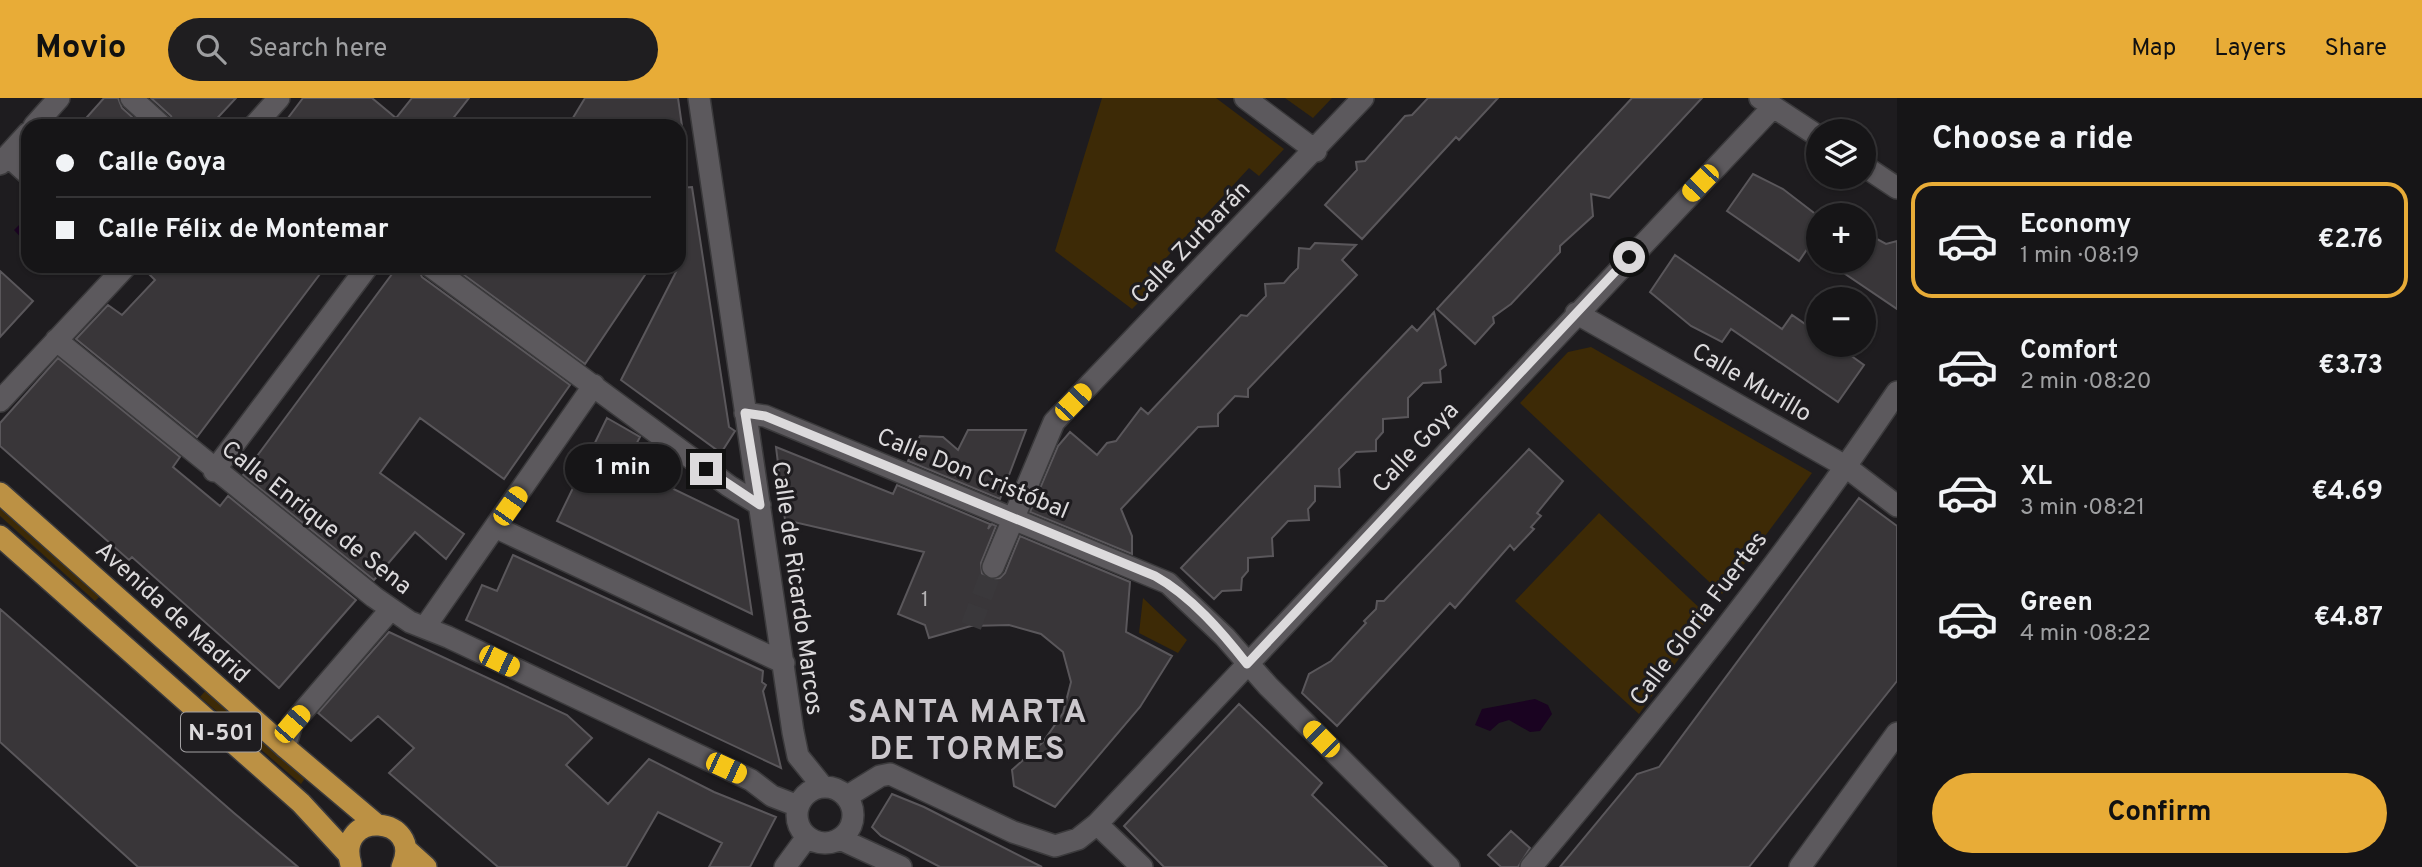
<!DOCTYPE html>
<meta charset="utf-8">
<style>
body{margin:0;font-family:Overpass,sans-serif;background:#1f1e20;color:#f1f3f6;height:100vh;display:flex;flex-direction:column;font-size:26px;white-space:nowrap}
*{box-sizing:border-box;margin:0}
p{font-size:23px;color:#9e9fa1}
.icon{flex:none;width:38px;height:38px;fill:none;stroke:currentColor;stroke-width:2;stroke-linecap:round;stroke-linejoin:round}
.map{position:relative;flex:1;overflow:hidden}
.drawer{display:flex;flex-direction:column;background:#161517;width:525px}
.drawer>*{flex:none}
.banner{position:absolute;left:21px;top:21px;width:665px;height:154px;border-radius:21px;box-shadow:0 2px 5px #0004,0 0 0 2px #353436;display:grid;align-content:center;height:154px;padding:0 35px;background:#161517}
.controls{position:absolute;left:1806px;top:21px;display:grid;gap:14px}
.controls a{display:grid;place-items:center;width:70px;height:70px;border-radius:50%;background:#161517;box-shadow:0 2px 5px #0004,0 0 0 2px #353436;font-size:35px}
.end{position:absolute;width:32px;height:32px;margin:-16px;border:9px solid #dcdadc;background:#111;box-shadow:0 0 0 4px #111}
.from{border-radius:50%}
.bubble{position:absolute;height:49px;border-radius:24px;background:#161517;box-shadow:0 2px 5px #0004,0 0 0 2px #353436;font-size:23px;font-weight:700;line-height:49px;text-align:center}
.car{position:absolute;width:21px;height:42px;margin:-21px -10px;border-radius:9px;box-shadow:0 0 5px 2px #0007;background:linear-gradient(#f5c518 24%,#345 0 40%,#f5c518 0 76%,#345 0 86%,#f5c518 0)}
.banner b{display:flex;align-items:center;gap:24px;height:66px;font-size:26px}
.banner b+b{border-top:2px solid #353436}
.banner i{width:18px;height:18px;background:#f1f3f6}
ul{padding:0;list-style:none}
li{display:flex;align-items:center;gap:21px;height:116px;margin:0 14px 10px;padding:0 21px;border:4px solid transparent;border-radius:21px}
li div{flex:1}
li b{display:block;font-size:26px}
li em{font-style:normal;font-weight:700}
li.selected{border-color:#e8ac37}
li>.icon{width:63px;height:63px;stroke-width:1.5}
h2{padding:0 35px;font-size:32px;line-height:84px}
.button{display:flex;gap:14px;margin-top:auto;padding:14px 35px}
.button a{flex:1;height:80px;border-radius:42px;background:#e8ac37;color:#111;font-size:28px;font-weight:700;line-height:80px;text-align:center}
header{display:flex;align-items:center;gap:42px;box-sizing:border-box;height:98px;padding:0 35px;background:#e8ac37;color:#111}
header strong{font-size:33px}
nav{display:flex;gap:38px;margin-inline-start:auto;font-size:24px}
.search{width:490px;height:63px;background:#1f1e20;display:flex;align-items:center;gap:18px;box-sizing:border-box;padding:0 24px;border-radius:38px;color:#9e9fa1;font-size:26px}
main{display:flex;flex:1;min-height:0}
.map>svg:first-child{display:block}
.green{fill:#3d2a06}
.water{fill:#1a0321}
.building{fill:#393639;stroke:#5a575b;stroke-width:2}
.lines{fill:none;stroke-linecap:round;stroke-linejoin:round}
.street-tunnel{stroke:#3a383b;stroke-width:21;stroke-dasharray:21 10;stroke-linecap:butt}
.street-casing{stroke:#3b3a3c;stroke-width:24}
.highway-casing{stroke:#3b3a3c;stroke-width:24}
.street{stroke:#5c595d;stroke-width:21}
.highway{stroke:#bc9144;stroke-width:21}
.route{stroke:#dcdadc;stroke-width:9}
.labels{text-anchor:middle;stroke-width:6;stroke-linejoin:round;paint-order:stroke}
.number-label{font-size:21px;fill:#b3b1b3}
.shield{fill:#1e1c1f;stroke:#a3a1a3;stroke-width:2}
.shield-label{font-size:23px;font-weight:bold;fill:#dcdadc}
.street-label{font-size:24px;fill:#dcdadc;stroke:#1e1c1f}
.district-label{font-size:32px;font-weight:bold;letter-spacing:2px;fill:#cbc7cc;stroke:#1e1c1f}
</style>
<header>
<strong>Movio</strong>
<div class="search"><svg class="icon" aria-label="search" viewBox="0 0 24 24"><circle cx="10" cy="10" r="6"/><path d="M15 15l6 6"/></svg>Search here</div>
<nav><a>Map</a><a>Layers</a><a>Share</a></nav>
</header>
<main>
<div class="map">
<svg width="1897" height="769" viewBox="0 0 1897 769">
<rect width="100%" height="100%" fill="#1e1c1f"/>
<!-- green -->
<path class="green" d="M1102 0H1216L1284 51 1259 78 1249 70 1155 172 1163 180 1132 211 1055 153Z
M1285 0H1332L1313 20Z
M1591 249 1812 375 1722 496 1520 305 1568 254Z
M0 410 100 498 95 503 0 418Z
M1599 415 1709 519 1639 616 1515 503Z
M1143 500 1187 542 1178 555 1139 535Z
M206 592 306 679 301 686 200 599Z"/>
<!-- water -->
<path class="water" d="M28 118V147L14 132Z
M1535 601 1548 607 1552 616 1540 633 1530 634 1509 622 1499 625 1490 633 1475 627 1482 611Z"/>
<!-- building -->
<path class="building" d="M104 0H118L122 10 142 28H79Z
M151 0H236L210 28H175L171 18Z
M303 0H372L396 20 412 0H469L447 28H282Z
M585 0H678L682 28H568Z
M1428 0H1498L1459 42 1456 39 1362 141 1325 107 1357 72 1356 64 1365 63 1405 18 1412 17Z
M1632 0H1702L1609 100 1591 96 1593 118 1560 148V154L1511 206 1493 219 1494 225 1475 246 1437 211Z
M1753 76 1783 91 1818 118V157L1808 150 1799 163 1727 113Z
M692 89 729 329 735 333 721 355 621 282 679 168V90Z
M1864 134 1886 146 1897 143V211L1826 163H1864Z
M1315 145 1356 147 1342 162 1357 177 1248 291V299L1235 298 1218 316V328L1198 329 1121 411 1132 438V456L1030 414 1058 348 1070 334 1097 357 1107 345 1116 343 1141 310 1148 316 1241 217 1247 218 1266 198 1265 186 1284 185 1291 177 1298 170 1299 150 1310 151Z
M1675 157 1782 231 1792 217 1818 235V247H1836L1864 267 1838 304 1731 231 1722 244 1691 228 1650 194Z
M141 168H326L197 339 76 241 108 207 122 217 155 182Z
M398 168H417L422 179 570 287 504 381 420 320 380 375 464 436 446 461 415 434 374 482 243 377Z
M452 168H651L585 266Z
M0 173 33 203 0 239Z
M1434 214 1446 267 1440 272 1441 284 1423 285 1408 300V319L1383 321V334L1376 342V353L1356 354 1339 371 1340 389 1315 388V403L1308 411 1309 422 1288 423 1272 440 1273 458 1248 460V473L1242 480 1241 492 1222 493 1214 501 1181 470 1412 228 1417 233Z
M58 260 180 359 173 369 220 408 228 398 356 502 279 590 132 459 129 462 0 348V325Z
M607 320 640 339 629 360 640 365 636 373 738 422 752 516 557 423Z
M968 332H1026L1000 401 908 363 920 338 943 339 958 352Z
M776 349 893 396 897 387 990 426 988 431 992 426 996 428 981 465 982 476 989 481 1000 480 1005 475 1020 438 1130 484 1126 534 1172 558 1140 609 1055 709 1014 688 1012 672 1043 644 1063 615 1071 584 1063 554 1041 536 1009 527 971 528 929 540 925 527 898 516 924 454 785 422Z
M1529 351 1563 383 1537 415 1541 418 1531 429 1534 431 1514 452 1510 447 1455 510 1450 505 1337 628 1302 595 1309 576 1331 563 1366 525 1364 523 1376 511 1377 503H1384Z
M1859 400 1897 428V583L1749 769H1560L1637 676 1659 669Z
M513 457 763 573 762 584 766 587 763 593 781 670 466 522 482 487 497 493Z
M0 511 234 715 298 769H138L0 644Z
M389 534 567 617 592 640 566 667 608 706 649 661 714 694 776 719 750 769H709L722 745 658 714 626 769H498L389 675 414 650 378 618 351 643 318 615Z
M1239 606 1322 685 1312 697 1387 769H1164L1124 728Z
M892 696 924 709 1042 769H940L881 738 872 729Z
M1511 733 1530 750 1518 769H1501L1488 757Z"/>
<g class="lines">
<!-- street-tunnel -->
<path class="street-tunnel" d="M971 528 993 469"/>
<!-- street casing -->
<g class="street-casing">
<path id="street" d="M131 0 162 28
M699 0 793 634 798 658 823 689
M1245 0 1316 53
M1760 0 1818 38
M34 28 59 0
M254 28 279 0
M8 58 28 76
M0 66 28 35
M1864 68 1897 90
M430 168 729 388 760 407
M1576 215 1845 368 1897 408
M56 242 374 499 410 524 448 539 751 682 772 698 798 708
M0 303 126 168
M745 315 765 318 1168 485 1225 539 1268 588 1449 769
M214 373 368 168
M495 429 784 565
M993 469 1054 324 1363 0
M425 529 594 287
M285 649 292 626 391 511
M797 717a28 28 0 1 1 56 0a28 28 0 1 1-56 0Z
M846 699 880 678 890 676 1013 734 1055 748 1078 741 1097 726 1773 9
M1097 726 1142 769
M840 741 901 769
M785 769 807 739
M1531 769C1660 616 1785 460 1897 294
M1800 769 1897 635"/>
</g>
<!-- highway casing -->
<g class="highway-casing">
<path id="highway" d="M0 395 285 649 376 726
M0 438 301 705 348 756
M406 751 426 769
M351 767C334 710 425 717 402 769"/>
</g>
<!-- street -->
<use href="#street" class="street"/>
<!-- highway -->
<use href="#highway" class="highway"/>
</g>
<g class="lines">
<!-- route -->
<path class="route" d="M706 371 760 407 745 315 765 318 1155 478C1191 498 1222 534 1247 566L1629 159"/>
</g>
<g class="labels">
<!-- number labels -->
<g class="number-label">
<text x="925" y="508">1</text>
</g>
<!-- shield labels -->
<rect class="shield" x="181" y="614.5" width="80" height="39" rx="5"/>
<g class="shield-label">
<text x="221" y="642">N-501</text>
</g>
<!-- street labels -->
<g class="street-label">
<text transform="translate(1190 144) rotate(-46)" y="8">Calle Zurbarán</text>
<text transform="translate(1752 284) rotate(30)" y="8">Calle Murillo</text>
<text transform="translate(1415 349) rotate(-47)" y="8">Calle Goya</text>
<text transform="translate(973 375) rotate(22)" y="8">Calle Don Cristóbal</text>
<text transform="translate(317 419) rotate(38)" y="8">Calle Enrique de Sena</text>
<text transform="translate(798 490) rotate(82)" y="8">Calle de Ricardo Marcos</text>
<text transform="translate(173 514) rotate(42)" y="8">Avenida de Madrid</text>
<text transform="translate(1698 520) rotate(-53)" y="8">Calle Gloria Fuertes</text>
</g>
<!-- district labels -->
<g class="district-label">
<text x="968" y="624">SANTA MARTA<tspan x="968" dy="37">DE TORMES</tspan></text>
</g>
</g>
</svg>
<div class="controls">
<a><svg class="icon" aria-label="layers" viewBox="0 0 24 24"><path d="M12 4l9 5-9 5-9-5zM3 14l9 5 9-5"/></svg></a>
<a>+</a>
<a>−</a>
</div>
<i class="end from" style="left:1629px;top:159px"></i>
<i class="end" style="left:706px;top:371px"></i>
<div class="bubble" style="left:565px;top:346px;width:116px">1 min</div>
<i class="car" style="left:1700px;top:85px;rotate:224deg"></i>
<i class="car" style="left:1073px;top:304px;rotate:44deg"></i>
<i class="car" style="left:510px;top:408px;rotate:35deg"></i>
<i class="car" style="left:499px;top:563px;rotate:116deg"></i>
<i class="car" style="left:292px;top:626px;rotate:41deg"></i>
<i class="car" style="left:1321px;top:641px;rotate:315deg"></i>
<i class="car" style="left:726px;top:670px;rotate:115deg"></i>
<div class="banner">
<b><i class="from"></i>Calle Goya</b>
<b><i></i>Calle Félix de Montemar</b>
</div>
</div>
<section class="drawer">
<h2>Choose a ride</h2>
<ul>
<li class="selected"><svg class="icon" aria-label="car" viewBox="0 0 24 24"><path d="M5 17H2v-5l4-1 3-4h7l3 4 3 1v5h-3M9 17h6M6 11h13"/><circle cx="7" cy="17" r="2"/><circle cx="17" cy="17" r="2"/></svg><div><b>Economy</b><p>1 min · 08:19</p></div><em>€2.76</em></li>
<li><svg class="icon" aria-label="car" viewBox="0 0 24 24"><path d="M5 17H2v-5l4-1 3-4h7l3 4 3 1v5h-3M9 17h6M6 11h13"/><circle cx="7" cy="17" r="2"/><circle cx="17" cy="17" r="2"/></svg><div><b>Comfort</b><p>2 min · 08:20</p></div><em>€3.73</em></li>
<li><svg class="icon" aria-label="car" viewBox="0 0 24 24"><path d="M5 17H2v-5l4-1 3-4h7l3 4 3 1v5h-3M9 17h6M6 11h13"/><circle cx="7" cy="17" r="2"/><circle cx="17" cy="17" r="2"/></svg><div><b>XL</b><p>3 min · 08:21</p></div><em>€4.69</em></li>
<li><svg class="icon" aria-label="car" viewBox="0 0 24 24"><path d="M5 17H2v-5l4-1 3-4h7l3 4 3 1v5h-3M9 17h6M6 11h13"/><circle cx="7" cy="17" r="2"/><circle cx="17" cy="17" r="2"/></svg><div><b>Green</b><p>4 min · 08:22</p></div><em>€4.87</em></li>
</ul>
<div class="button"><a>Confirm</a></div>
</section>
</main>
